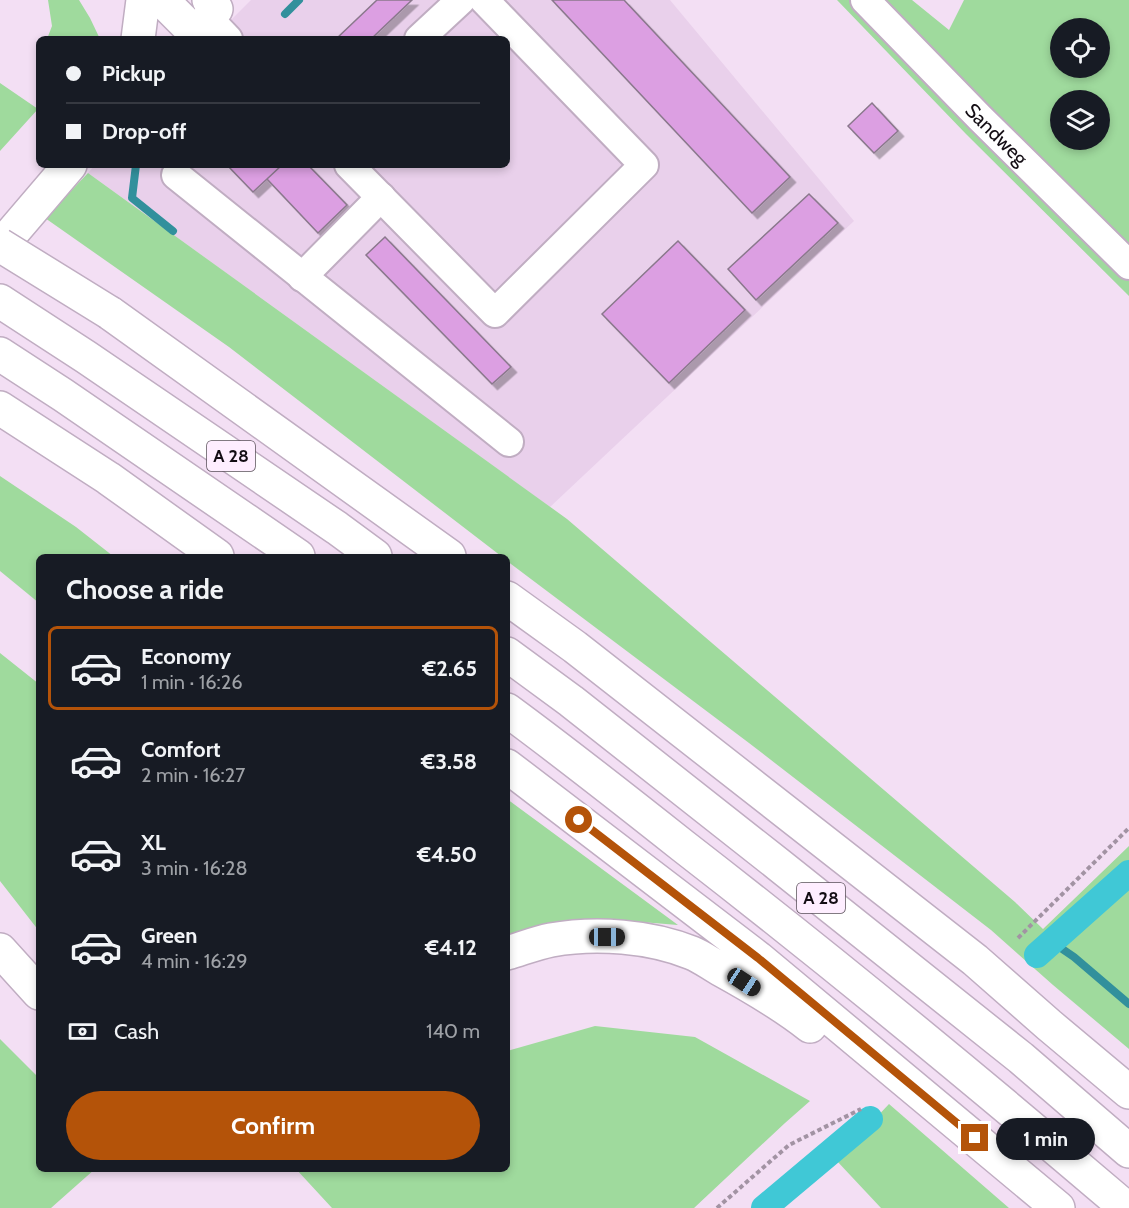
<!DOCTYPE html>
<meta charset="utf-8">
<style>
body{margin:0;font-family:Cabin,sans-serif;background:#242831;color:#f1f3f6;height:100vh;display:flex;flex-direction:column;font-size:22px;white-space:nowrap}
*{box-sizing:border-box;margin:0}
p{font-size:20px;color:#9ea1a6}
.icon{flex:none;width:33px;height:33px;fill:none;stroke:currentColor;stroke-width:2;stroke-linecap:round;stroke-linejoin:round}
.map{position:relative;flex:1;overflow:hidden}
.panel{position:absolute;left:36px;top:554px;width:474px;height:618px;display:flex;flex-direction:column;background:#171b24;border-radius:9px;box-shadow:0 3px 9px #0003}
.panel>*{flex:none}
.top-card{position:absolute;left:36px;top:36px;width:474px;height:132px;border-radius:9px;box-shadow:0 3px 9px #0003;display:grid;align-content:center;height:132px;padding:0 30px;background:#171b24}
.controls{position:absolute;left:1050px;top:18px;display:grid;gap:12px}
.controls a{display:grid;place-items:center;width:60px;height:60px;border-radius:50%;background:#171b24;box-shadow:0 3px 9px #0003;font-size:30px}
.end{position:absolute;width:27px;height:27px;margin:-14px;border:8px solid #b45309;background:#fff;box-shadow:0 0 0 3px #fff}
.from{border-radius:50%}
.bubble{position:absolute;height:42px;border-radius:21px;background:#171b24;box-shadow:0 3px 9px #0003;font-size:20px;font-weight:800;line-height:42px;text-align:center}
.car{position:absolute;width:18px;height:36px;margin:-18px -9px;border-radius:8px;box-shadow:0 0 4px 2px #0007;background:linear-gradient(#222 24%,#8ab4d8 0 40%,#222 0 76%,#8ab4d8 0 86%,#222 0)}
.top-card b{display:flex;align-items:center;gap:21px;height:57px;font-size:22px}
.top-card b+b{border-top:2px solid #363941}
.top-card i{width:15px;height:15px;background:#f1f3f6}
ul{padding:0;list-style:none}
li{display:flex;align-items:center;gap:18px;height:84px;margin:0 12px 9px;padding:0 18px;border:3px solid transparent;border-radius:9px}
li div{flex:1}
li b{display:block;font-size:22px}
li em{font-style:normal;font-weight:800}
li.on{border-color:#b45309}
li>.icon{width:54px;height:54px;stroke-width:1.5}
h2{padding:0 30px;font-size:27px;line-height:72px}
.pay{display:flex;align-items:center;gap:15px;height:66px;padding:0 30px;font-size:22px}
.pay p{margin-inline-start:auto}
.button{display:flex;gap:12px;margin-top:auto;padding:12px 30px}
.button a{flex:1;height:69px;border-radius:36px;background:#b45309;color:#fff;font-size:24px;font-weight:800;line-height:69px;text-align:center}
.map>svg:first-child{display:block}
.built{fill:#e9d0eb}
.green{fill:#9fda9d;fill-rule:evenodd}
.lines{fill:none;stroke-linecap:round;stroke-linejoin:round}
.stream{stroke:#32909c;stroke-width:8}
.canal{stroke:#40c8d6;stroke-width:26}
.building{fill:#dc9fe2;stroke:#8a788c;stroke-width:1.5;filter:url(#shadow)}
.minor-casing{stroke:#c0adc2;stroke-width:32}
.major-casing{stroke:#c0adc2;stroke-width:36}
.highway-casing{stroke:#c0adc2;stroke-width:36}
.path{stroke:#a293a3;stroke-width:4;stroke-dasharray:4.5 3;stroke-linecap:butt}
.minor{stroke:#fff;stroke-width:28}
.major{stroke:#fff;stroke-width:33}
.highway{stroke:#fff;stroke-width:33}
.highway-bridge-casing{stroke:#c0adc2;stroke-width:36;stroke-linecap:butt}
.highway-bridge{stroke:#fff;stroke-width:33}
.route{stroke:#b45309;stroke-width:8}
.labels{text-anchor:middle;stroke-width:5;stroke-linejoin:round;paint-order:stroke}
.shield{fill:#feeeff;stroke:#5a505a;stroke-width:1.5}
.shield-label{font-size:18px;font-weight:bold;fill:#130d14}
.street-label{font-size:20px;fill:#130d14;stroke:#feeeff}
</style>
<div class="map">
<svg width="1129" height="1208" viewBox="0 0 1129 1208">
<defs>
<filter id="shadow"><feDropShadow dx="5.5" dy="5.5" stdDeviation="0" flood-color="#0004"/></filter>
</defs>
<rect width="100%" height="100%" fill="#f3dff4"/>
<!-- built -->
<path class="built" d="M251 0H670L854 221 550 507 88 173 95 165H507V39H212Z"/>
<!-- green -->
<path class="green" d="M48 0H79L90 18 100 39H47L52 26Z
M837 0H912L949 30 964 0H1129V296L966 134ZM1060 28H1100V68H1060ZM1060 100H1100V140H1060Z
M0 83 38 109 0 151Z
M88 173 567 519 1015 902 1043 929 1129 846V1049L1053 985 991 930 749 743 507 561V556H501L229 347 45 218Z
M0 476 76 527 113 556H39V603L0 571Z
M0 653 39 684V931L0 881Z
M507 799 678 925 629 921 507 938Z
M595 1026 695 1037 810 1101 785 1123 694 1208H332L296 1169 507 1168V1051Z
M0 1039 39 1078V1168L95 1169 51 1208H0Z
M889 1104 1009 1208H881L836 1160Z"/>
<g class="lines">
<!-- stream -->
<path class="stream" d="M285 14 299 0
M136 165 132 198 173 231
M1052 942 1074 957 1129 1004"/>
<!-- canal -->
<path class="canal" d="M1037 955 1129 873
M764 1208 870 1119"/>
</g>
<!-- building -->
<path class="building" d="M377 0H412L371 39H336Z
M552 0H624L790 177 752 213Z
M872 103 898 131 874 153 848 126Z
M227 165H282L253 192Z
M282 165H308L347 205 318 233 267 179Z
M809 194 838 223 756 300 728 269Z
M385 237 511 367 492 384 366 255Z
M678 241 745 310 669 383 602 314Z"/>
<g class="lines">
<!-- minor casing -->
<g class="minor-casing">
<g id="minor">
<path id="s1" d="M865 0 980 118 1129 265"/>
<path d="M207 17 228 39"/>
<path d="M419 39 461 0"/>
<path d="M349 165 495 313 644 165 484 0"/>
<path d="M176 175 509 442"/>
<path d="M302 277 381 197"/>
</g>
</g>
<!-- major casing -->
<g class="major-casing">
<path id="major" d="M0 247 70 165"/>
</g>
<!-- highway casing -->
<g class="highway-casing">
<path id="highway" d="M162 0 193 31
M209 0 216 9
M138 39 143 0
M0 301 86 357 337 528 375 556
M110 313 449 556
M0 354 63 395 298 556
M0 408 108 478 217 556
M507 598 575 647 975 960 1049 1025 1129 1092
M507 654 571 701 779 865 1021 1058 1129 1151
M507 710C567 754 625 800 683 846 834 963 981 1084 1126 1208
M507 766 758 958 1058 1208
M0 950 39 993
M507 953C521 949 536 943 551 940 596 932 650 936 692 953 702 957 711 964 720 969 751 986 782 1004 810 1026"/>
</g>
<!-- path -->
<path class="path" d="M1018 938 1129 828
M717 1208 789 1145 861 1109"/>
<!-- minor -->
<use href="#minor" class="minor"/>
<!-- major -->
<use href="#major" class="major"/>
<!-- highway -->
<use href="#highway" class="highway"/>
<!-- highway-bridge casing -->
<g class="highway-bridge-casing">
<path id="highway-bridge" d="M0 245 110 313"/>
</g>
<!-- highway-bridge -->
<use href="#highway-bridge" class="highway-bridge"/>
</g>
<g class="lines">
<!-- route -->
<path class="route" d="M579 820 758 958 975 1138"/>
</g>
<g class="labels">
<!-- shield labels -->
<g class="shield">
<rect x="207" y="441" width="48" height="30" rx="4.5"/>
<rect x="797" y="883" width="48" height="30" rx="4.5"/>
</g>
<g class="shield-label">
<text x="231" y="462">A 28</text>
<text x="821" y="904">A 28</text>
</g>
<!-- street labels -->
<g class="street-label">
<text dy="7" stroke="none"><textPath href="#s1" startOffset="188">Sandweg</textPath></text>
</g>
</g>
</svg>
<div class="controls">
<a><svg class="icon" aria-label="locate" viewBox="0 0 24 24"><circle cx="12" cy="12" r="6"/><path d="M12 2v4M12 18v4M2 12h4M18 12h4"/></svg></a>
<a><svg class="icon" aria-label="layers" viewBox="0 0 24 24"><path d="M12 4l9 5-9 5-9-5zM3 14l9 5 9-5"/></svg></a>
</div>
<i class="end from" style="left:579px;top:820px"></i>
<i class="end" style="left:975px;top:1138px"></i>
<div class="bubble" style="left:996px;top:1118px;width:99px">1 min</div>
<i class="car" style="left:607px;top:937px;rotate:90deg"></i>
<i class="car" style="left:744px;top:982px;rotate:123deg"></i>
<div class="top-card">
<b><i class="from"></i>Pickup</b>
<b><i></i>Drop-off</b>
</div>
<section class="panel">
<h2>Choose a ride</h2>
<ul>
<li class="on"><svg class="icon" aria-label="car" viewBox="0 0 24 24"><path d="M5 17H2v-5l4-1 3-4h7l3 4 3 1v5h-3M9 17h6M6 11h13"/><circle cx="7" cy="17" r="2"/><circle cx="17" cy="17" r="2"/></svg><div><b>Economy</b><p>1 min · 16:26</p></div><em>€2.65</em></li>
<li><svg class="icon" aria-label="car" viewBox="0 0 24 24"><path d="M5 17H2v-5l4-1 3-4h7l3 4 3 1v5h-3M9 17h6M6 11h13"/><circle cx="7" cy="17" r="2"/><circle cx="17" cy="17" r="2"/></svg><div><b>Comfort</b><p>2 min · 16:27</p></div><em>€3.58</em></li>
<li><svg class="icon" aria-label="car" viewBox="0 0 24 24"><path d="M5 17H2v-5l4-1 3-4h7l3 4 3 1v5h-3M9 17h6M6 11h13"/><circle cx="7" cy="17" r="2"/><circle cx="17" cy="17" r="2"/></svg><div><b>XL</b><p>3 min · 16:28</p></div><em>€4.50</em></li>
<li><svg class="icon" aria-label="car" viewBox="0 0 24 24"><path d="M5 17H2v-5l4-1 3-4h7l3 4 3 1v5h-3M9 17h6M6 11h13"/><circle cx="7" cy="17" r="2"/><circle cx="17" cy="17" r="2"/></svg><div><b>Green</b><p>4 min · 16:29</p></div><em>€4.12</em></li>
</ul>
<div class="pay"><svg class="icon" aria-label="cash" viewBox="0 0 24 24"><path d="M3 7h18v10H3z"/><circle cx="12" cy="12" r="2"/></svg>Cash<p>140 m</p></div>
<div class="button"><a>Confirm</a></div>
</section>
</div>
